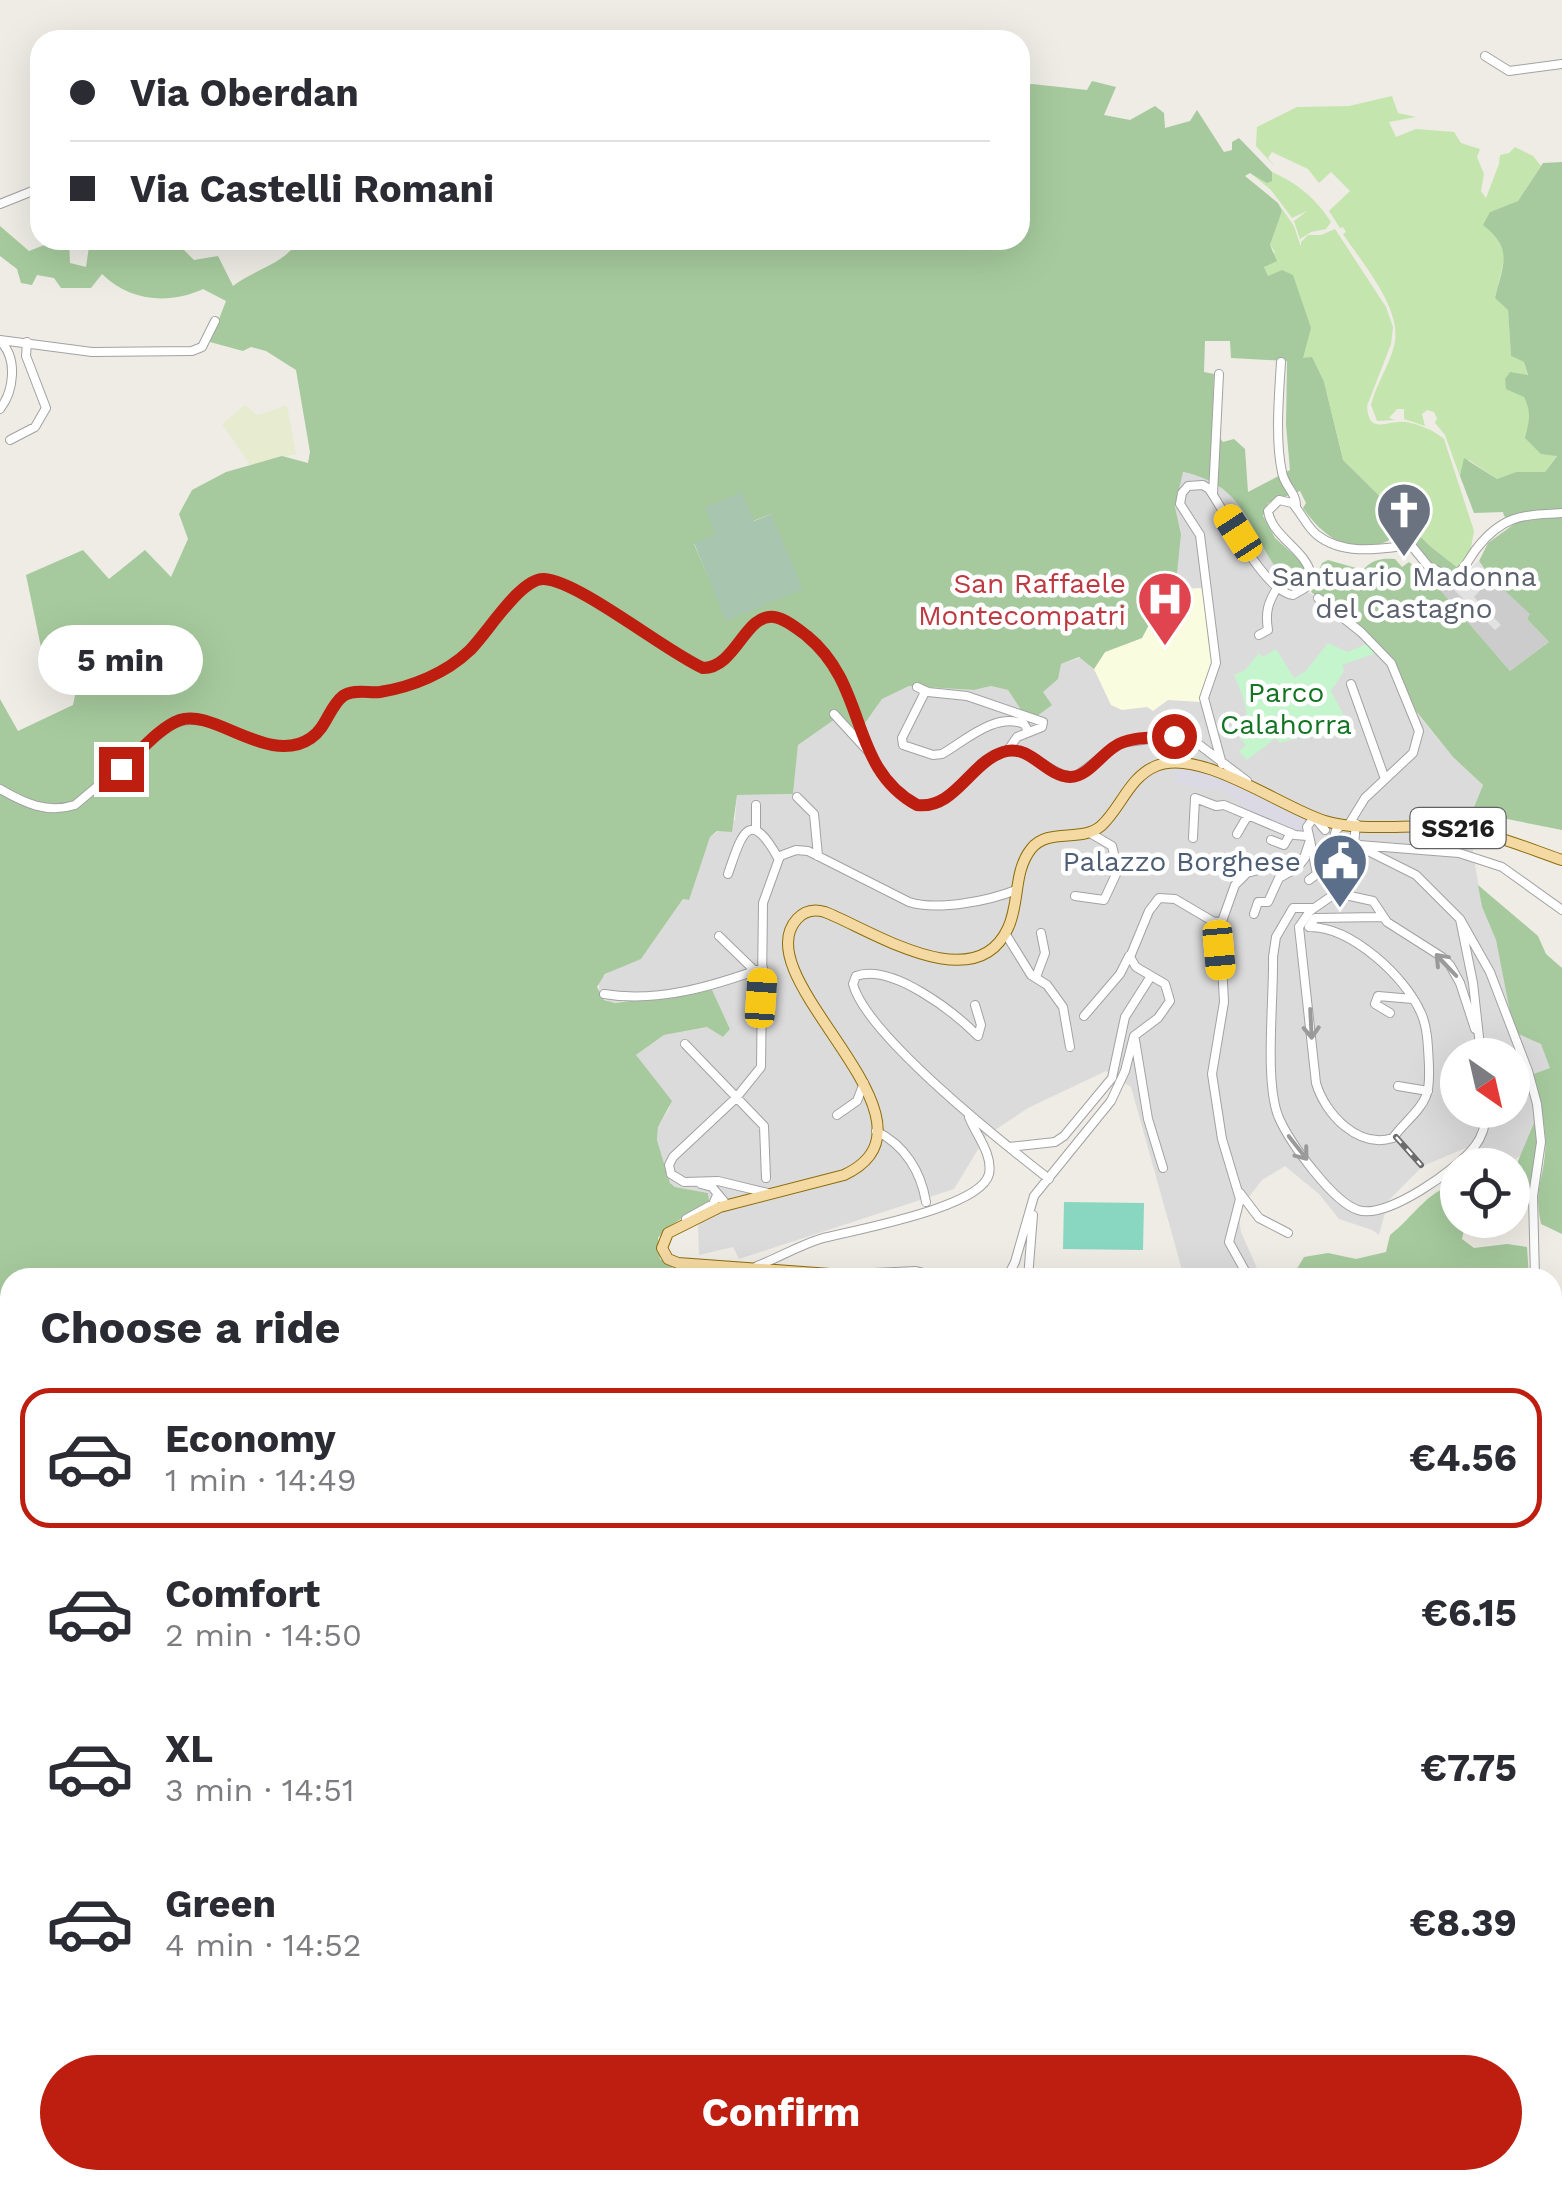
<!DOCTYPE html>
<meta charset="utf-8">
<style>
body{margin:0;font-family:"Work Sans",sans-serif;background:#f2f2f3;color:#2b2b33;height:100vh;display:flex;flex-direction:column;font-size:38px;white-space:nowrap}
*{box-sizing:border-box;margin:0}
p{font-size:32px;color:#7c7c81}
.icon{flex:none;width:55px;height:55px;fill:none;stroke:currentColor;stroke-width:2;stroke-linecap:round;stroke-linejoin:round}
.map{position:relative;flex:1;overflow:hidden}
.sheet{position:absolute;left:0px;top:1268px;width:1562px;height:922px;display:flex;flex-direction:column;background:#fff;border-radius:30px 30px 0 0;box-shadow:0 10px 40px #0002}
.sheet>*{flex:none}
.hud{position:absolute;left:30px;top:30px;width:1000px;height:220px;border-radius:30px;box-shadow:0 10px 40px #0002;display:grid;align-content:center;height:220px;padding:0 40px;background:#fff}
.needle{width:65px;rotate:146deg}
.controls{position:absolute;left:1440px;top:1038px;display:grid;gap:20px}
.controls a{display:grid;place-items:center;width:90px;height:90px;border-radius:50%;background:#fff;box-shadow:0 10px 40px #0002;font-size:50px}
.end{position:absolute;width:45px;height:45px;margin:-22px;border:12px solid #bd1e0f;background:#fff;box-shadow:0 0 0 5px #fff}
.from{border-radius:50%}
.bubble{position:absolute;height:70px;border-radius:35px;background:#fff;box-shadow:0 10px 40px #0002;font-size:32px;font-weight:700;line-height:70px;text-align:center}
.car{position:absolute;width:30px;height:60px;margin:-30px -15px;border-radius:12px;box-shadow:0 0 8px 2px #0007;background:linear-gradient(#f5c518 24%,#345 0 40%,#f5c518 0 76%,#345 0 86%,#f5c518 0)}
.hud b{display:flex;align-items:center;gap:35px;height:95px;font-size:38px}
.hud b+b{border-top:2px solid #e1e1e2}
.hud i{width:25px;height:25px;background:#2b2b33}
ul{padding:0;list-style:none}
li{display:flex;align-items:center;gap:30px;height:140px;margin:0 20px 15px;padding:0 20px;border:5px solid transparent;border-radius:30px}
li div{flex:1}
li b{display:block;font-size:38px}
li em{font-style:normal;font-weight:700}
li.selected{border-color:#bd1e0f}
li>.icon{width:90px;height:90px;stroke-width:1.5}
h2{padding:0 40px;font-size:45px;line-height:120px}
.action{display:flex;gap:20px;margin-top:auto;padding:20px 40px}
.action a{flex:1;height:115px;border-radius:60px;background:#bd1e0f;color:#fff;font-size:40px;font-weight:700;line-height:115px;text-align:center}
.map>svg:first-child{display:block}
.residential{fill:#dcdbdb;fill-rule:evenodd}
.education{fill:#fafce0}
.religious{fill:#ccc}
.farmland{fill:#e7ecd1}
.grass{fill:#c4e5ae}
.forest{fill:#a6ca9d;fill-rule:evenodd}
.cemetery{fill:#a8c5af}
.park{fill:#c5f5cd}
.pitch{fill:#89d7c0}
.parking{fill:#e2e2e2}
.plaza{fill:#dad9e4}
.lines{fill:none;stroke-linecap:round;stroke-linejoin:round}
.minor-casing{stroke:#a2a2a2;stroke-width:10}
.major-casing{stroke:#8c6d0b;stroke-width:12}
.minor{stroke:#fff;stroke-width:8}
.major{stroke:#f5d9a3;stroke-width:10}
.rail-casing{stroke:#6c6c6c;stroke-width:6}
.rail{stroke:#fff;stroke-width:2.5;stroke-dasharray:8;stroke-linecap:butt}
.oneway{stroke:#9a9a9a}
.route{stroke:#bd1e0f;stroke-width:12}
.labels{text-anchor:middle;stroke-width:9;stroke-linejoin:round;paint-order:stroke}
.shield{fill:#fff;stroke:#626262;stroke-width:2.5}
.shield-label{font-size:25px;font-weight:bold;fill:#1e1e1e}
.worship-label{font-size:28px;fill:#5b616d;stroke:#fff}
.health-label{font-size:28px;fill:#be3a42;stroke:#fff;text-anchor:end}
.park-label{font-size:28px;fill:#147424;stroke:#fff}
.service-label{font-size:28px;fill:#4e5e75;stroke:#fff;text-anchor:end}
</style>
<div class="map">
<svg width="1562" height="2188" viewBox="0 0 1562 2188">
<rect width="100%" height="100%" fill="#eeece5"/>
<!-- residential -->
<path class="residential" d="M1182 472 1210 478 1235 499 1285 580 1326 602 1393 663 1416 712 1453 757 1483 785 1472 812 1473 852 1482 907 1496 940 1504 979 1554 1066 1533 1147 1507 1165H1483L1468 1147 1423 1166 1388 1201 1379 1235 1372 1230 1339 1219 1319 1194 1285 1166 1262 1180 1238 1211 1241 1232 1261 1277H1184L1131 1087 1106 1071 1028 1108 986 1136 954 1189 739 1259 733 1247 699 1255 698 1227 709 1201 708 1193 675 1187 670 1183 657 1140 658 1127 670 1107 636 1055 664 1035 708 1027 723 1037 730 1028 711 990 610 1003 599 992V980L613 969 641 959 684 898 688 900 710 837 735 820 737 795 793 794 798 745 835 718 858 733 882 699 909 686 974 690 991 686 1008 690 1023 713 1043 692 1061 664 1142 638 1162 599 1181 534 1175 508ZM1458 1055H1512V1110H1458Z"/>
<!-- education -->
<path class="education" d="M1201 588 1206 599 1213 668 1201 702 1168 700 1153 711 1147 707 1122 710 1111 705 1094 669 1105 652 1142 638 1162 599 1182 589Z"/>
<!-- religious -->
<path class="religious" d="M1479 561 1531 614 1527 619 1549 642 1510 671 1439 590 1446 582 1453 587Z"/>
<!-- farmland -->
<path class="farmland" d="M245 405 258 415 287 405 296 454 250 465 222 424Z"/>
<!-- grass -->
<path class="grass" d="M1392 96 1398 113 1416 117 1389 122 1396 137 1416 129 1454 132 1461 143 1480 149 1477 157 1484 174 1481 191 1486 198 1499 164 1500 155 1509 153 1515 147 1533 156 1541 166 1518 201 1490 212 1505 256 1495 298 1508 309 1511 356 1524 362 1528 377 1524 397 1557 455 1545 472H1516L1497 479 1469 460 1460 476 1463 485 1445 435 1435 423 1437 418 1434 412 1427 410 1422 414 1425 426 1404 419V409H1397L1389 418 1395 420 1377 421 1371 405C1376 384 1389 366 1394 346 1404 310 1362 263 1343 234L1346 232 1343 227 1340 228 1329 211 1350 191 1331 172 1319 183 1308 169 1272 152 1268 158 1275 167 1256 146 1257 127 1297 107 1349 106Z
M1249 172 1272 181V172C1299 184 1316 199 1331 222L1326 229 1311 232 1300 239 1294 221 1307 211 1292 218 1271 190Z
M1278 203 1294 226 1301 247V242L1308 235H1321L1335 229 1386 307 1393 327 1391 344 1367 406C1369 436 1387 420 1405 422 1417 423 1435 431 1444 439L1474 531 1470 553 1458 568 1431 547 1343 460 1324 382 1302 359 1275 275 1268 277 1264 267 1275 252 1270 245 1282 211Z"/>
<!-- forest -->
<path class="forest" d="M1092 81 1116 87 1104 115 1130 120 1155 106 1164 113 1165 128 1190 121 1197 110 1224 152 1232 150V142L1239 138 1272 172V181L1267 183 1250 173 1245 176 1278 203 1282 211 1270 245 1277 261 1264 267 1268 276 1282 270 1293 275 1311 328 1303 358 1312 357 1324 382 1343 460 1431 547 1458 568 1448 574 1431 566 1411 543 1392 539C1355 558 1325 540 1303 508L1306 503 1300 491 1268 503 1263 516 1275 538 1306 566V575L1295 567 1285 580C1247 534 1250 486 1183 472L1175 507 1181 534 1175 593 1162 600 1142 638 1105 652 1094 669 1079 657 1061 664 1058 679 1043 692 1052 705 1037 716 1023 713 1008 690 991 686 974 690 909 686 882 699 858 733 835 719 798 745 793 794 737 795 732 832 717 831 710 837 689 900 683 899 641 959 605 974 597 987 604 1000 615 1003 712 990 730 1029 723 1037 707 1027 664 1035 636 1055 672 1101 658 1127 657 1140 670 1183 675 1187 708 1193 709 1201 665 1229 658 1238 660 1259 673 1268 736 1272 762 1277 517 1278 511 1272 508 1278H10V1704L0 1711V699L18 731 73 705 79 676 61 646 42 652 26 575 83 550 109 579 145 550 171 577 188 539 179 514 192 490 226 472 282 456 308 463 310 452 296 370 266 351 251 347 243 351 210 342 226 301 203 289C169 305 129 301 102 274L91 288H61L54 278 37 275 32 285 21 283 17 269 0 256V226L29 251 57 240H69L70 263 86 267 90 240H149L156 249 168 250 180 246 194 260 218 256 233 286C253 270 287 263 298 240H1020V86L1032 84 1087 90ZM1205 341H1230L1231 358 1287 361 1286 425 1290 470 1248 492 1245 449 1234 439 1223 442 1212 428 1214 374 1204 372ZM771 514 727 620 694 544Z
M1562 162V830L1472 812 1483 785 1453 757 1416 711 1393 662 1363 631 1311 592 1322 563 1328 560 1363 570C1372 559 1383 558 1395 559L1402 567 1409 562 1433 582 1510 671 1549 642 1527 619 1530 614 1491 578 1479 561 1488 543 1517 522 1504 516 1503 512 1474 513 1460 476 1464 458 1497 479 1516 472H1545L1557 456 1541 454 1525 438C1529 421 1532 413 1524 397L1506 389 1505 379 1510 372 1528 375 1524 362 1511 356 1508 310 1495 298C1503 264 1514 249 1483 225L1490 212 1518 201 1543 163Z
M1478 885 1538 936 1546 954 1562 968V1234L1541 1224C1534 1188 1542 1186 1545 1153 1548 1126 1538 1100 1531 1075L1550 1068 1541 1044 1514 1032 1496 940 1482 907Z
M1534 1123C1544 1151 1530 1186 1522 1213L1513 1219V1173Z
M1447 1187 1457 1195 1458 1220H1466L1462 1239 1474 1248 1507 1244 1527 1247 1529 1277H1292L1304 1257 1328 1253 1356 1259 1386 1252 1390 1235C1410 1220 1424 1196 1447 1187Z"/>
<!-- cemetery -->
<path class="cemetery" d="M742 492 754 521 771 514 803 589 726 621 694 543 715 534 705 507Z"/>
<!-- park -->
<path class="park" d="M1328 643 1347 652 1370 643 1379 652 1342 665 1344 671 1331 691 1346 720 1340 716 1329 720 1326 728 1332 737 1319 731 1280 743 1276 738 1247 760 1239 751 1246 745 1240 739C1254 718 1243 696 1234 675L1245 670 1259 653 1263 657 1276 649 1294 678 1306 671Z"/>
<!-- pitch -->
<path class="pitch" d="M1064 1202 1144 1203 1143 1250 1063 1249Z"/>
<!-- parking -->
<path class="parking" d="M1479 561 1491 578 1474 597 1501 625 1495 630 1452 588Z"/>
<!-- plaza -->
<path class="plaza" d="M1177 765 1199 769 1311 817 1303 831H1295L1239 807 1241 803 1216 786 1210 791 1174 781Z"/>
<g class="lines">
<!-- minor casing -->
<g class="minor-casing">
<path id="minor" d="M1485 56 1509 71 1562 64
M40 120V132
M0 204 40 188
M0 340 92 352 192 351 202 347 215 321
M1281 362C1279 394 1275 441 1282 472 1284 486 1297 493 1296 507
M0 409C14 391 18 358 0 341
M10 440 35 427 46 408 26 356 27 342
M1213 494 1219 374
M1318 598 1361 632 1391 663 1419 731 1413 753 1365 798 1349 824
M1259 635 1268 630C1265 612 1268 603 1277 588
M1351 684 1385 779
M917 687 928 692 967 696 1043 722 1042 727 1017 737 1008 750
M925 692 902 738 903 745 933 755 942 754C966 740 996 712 1024 724L1029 732
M834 714 867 750
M1222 764 1204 698 1216 663 1200 535 1180 504 1182 493 1188 486 1203 485 1209 489C1226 513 1264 592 1293 595L1305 588 1311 574C1304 548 1272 537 1268 511L1279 500 1292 503C1301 512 1306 526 1317 535 1344 556 1380 549 1411 545L1428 566 1450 577C1465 572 1468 559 1477 548 1503 515 1523 515 1562 513
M0 789C24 803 47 814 75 805L168 727C212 698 266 771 312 737 327 726 329 705 344 696 354 689 370 693 381 691 413 687 447 673 470 650 487 633 520 577 545 579 583 582 663 651 703 668 736 668 745 613 774 617 786 619 798 629 807 636 868 685 849 768 917 805 958 810 971 753 1010 750 1031 748 1048 775 1075 777L1120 743 1181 735 1189 737 1247 781
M797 797 814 814 818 856
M1356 824 1354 844 1416 875 1460 919 1473 983 1481 1055
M756 830V805
M1237 834 1248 815
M1193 838 1195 798 1216 806 1224 805 1295 835 1307 836
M1271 840 1284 845 1291 833
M1359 845 1459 853 1502 867 1562 910
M728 874C741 836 749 805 778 858
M1309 880 1317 874 1310 840
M1336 893 1373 901 1387 922 1442 957 1450 965 1460 983 1475 1029
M1336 893 1332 845 1336 830 1341 826
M1075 896 1104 900 1118 870 1112 846 1090 833
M1313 908H1293L1276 937 1273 957C1274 999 1264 1084 1279 1118 1290 1143 1333 1202 1358 1210 1386 1220 1458 1169 1475 1146 1483 1136 1486 1122 1487 1110
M1254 914 1258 902H1268L1279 878 1297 868 1305 858
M1460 919 1490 972 1528 1071 1537 1104 1541 1142 1533 1196 1535 1278
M1299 927 1316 1083C1325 1114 1358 1149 1393 1138 1402 1124 1420 1112 1426 1096 1430 1087 1429 1076 1429 1066 1428 1049 1428 1028 1421 1013 1405 976 1351 927 1310 927
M1299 927 1310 911 1336 893
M1309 927 1315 918 1382 917
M1005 933 1031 975 1047 985 1063 1007 1070 1047
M719 936 755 971
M1036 977 1045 953 1041 933
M604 994C658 1003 713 986 763 968
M975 1005 981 1025 978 1036C954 1012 892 963 856 976L853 984C866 1035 1004 1144 1049 1179
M1390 1013 1375 1004 1378 996 1413 999
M1084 1016 1120 974 1129 956
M1135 1040 1148 1119 1163 1168
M685 1044 764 1126 766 1178
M1398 1086 1428 1091
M837 1115 857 1101 864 1083
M876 1131C905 1145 921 1172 926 1202
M1009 1147 1055 1142 1064 1136 1112 1078 1125 1017 1151 976
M671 1174 669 1165 673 1157 736 1098 761 1067 763 903 780 856 796 850 808 851 909 902C937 911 989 901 1016 890
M671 1174 684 1182 718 1181 768 1193
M701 1184 712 1187 727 1205
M1240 1193 1259 1218 1288 1233
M686 1219 713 1204 717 1195
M757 1266C778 1258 798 1246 820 1239 853 1230 981 1208 989 1174 993 1154 976 1135 969 1117
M874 1273 916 1271 943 1278
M1007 1278 1015 1262 1034 1196 1111 1101 1125 1071 1134 1036 1158 1018 1170 1001 1165 984 1136 967 1130 957 1149 911 1159 898 1175 899 1214 922 1222 921
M1028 1278 1033 1215
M1249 1278 1229 1242 1240 1199 1222 1139 1212 1074 1224 1002 1220 927 1235 885 1247 873 1304 858 1310 840 1307 827 1314 817 1325 830
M1552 1406 1562 1415
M0 1716 10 1709
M1552 1838 1562 1836
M386 2180 389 2188
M850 2180 855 2188
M975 2180 979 2188
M1074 2180 1076 2188
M1290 2180 1291 2188
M246 2188 252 2180
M716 2188 724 2180"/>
</g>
<!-- major casing -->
<g class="major-casing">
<path id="major" d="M885 1278 678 1263 668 1259 662 1248 668 1233 720 1207 844 1175C958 1122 742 979 797 919 805 910 815 909 825 912 871 930 975 1000 1008 928 1020 903 1013 872 1031 849 1048 827 1081 843 1101 826 1121 808 1129 777 1156 766 1200 747 1282 808 1325 821 1360 832 1409 824 1446 827 1486 830 1524 847 1562 860
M418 2188 424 2180"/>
</g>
<!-- minor -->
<use href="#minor" class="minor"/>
<!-- major -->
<use href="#major" class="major"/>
<!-- rail casing -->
<g class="rail-casing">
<path id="rail" d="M1396 1137 1421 1165"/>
</g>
<!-- rail -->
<use href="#rail" class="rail"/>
</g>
<!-- one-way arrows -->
<defs><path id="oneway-shaft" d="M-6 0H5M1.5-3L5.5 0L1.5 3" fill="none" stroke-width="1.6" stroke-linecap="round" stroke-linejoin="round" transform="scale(2.5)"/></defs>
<g class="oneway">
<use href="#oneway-shaft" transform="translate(1446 965) rotate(-133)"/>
<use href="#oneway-shaft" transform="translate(1311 1024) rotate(87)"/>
<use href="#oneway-shaft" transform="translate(1298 1148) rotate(52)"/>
</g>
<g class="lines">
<!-- route -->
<path class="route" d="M121 769C138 754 158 728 180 720 214 708 269 767 311 738 327 727 329 707 343 696 353 689 368 693 380 692 412 687 446 673 469 651 487 634 520 578 544 579 579 581 665 651 703 668 736 668 745 613 774 617 786 619 798 629 807 636 869 687 848 767 917 805 956 810 971 759 1007 751 1031 746 1046 776 1070 777 1087 777 1100 756 1114 747 1129 736 1156 738 1174 736"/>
</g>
<!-- icons -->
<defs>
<g id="church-pin" transform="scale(2.875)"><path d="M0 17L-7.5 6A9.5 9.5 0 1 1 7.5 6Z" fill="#6b7280" stroke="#fff"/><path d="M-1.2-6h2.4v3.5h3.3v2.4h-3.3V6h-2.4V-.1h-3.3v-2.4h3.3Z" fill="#fff"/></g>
<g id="hospital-pin" transform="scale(2.875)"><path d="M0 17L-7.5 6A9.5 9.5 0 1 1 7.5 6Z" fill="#e0444e" stroke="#fff"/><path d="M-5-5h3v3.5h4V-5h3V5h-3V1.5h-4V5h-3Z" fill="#fff"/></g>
<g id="civic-pin" transform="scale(2.875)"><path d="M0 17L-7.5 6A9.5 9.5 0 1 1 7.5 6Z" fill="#5c6f8a" stroke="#fff"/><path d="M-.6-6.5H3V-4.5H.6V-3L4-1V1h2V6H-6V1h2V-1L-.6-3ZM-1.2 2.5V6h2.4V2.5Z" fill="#fff"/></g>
</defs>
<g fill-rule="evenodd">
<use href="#church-pin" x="1404" y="510"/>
<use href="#hospital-pin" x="1165" y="599"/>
<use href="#civic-pin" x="1340" y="861"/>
</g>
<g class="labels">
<!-- shield labels -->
<rect class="shield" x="1410.5" y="808" width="95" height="40" rx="8"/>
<g class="shield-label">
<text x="1458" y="837">SS216</text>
</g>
<!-- worship labels -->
<g class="worship-label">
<text x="1404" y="586">Santuario Madonna<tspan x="1404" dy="32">del Castagno</tspan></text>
</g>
<!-- health labels -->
<g class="health-label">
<text x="1126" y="593">San Raffaele<tspan x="1126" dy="32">Montecompatri</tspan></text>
</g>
<!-- park labels -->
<g class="park-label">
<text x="1286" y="702">Parco<tspan x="1286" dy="32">Calahorra</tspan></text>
</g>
<!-- service labels -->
<g class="service-label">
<text x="1301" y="871">Palazzo Borghese</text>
</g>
</g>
</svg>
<div class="controls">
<a><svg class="needle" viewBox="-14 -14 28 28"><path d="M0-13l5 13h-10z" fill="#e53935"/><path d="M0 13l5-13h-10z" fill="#7c7c81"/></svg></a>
<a><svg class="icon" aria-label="locate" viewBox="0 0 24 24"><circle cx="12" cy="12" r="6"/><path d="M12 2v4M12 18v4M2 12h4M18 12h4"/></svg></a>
</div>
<i class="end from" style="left:1174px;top:736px"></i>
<i class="end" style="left:121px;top:769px"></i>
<div class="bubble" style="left:38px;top:625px;width:165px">5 min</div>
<i class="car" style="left:1238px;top:533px;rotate:327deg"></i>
<i class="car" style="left:1219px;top:950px;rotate:175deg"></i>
<i class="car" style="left:761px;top:998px;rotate:4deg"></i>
<div class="hud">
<b><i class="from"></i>Via Oberdan</b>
<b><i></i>Via Castelli Romani</b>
</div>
<section class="sheet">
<h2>Choose a ride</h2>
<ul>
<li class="selected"><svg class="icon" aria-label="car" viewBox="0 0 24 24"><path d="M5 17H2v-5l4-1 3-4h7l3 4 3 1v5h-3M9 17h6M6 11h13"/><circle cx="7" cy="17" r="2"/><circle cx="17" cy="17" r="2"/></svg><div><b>Economy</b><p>1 min · 14:49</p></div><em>€4.56</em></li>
<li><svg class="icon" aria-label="car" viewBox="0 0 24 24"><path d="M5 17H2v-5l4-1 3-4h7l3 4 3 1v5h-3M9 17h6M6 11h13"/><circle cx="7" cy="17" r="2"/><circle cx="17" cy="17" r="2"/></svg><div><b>Comfort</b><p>2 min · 14:50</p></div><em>€6.15</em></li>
<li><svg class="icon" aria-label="car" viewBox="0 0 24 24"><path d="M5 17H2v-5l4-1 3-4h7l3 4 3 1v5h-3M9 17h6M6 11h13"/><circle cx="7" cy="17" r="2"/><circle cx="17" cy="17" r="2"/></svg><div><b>XL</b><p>3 min · 14:51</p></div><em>€7.75</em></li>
<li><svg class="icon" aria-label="car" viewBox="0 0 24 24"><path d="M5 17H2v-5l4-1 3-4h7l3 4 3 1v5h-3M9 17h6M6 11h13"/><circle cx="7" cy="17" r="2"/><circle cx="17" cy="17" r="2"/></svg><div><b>Green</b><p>4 min · 14:52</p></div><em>€8.39</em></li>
</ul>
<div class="action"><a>Confirm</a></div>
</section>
</div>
